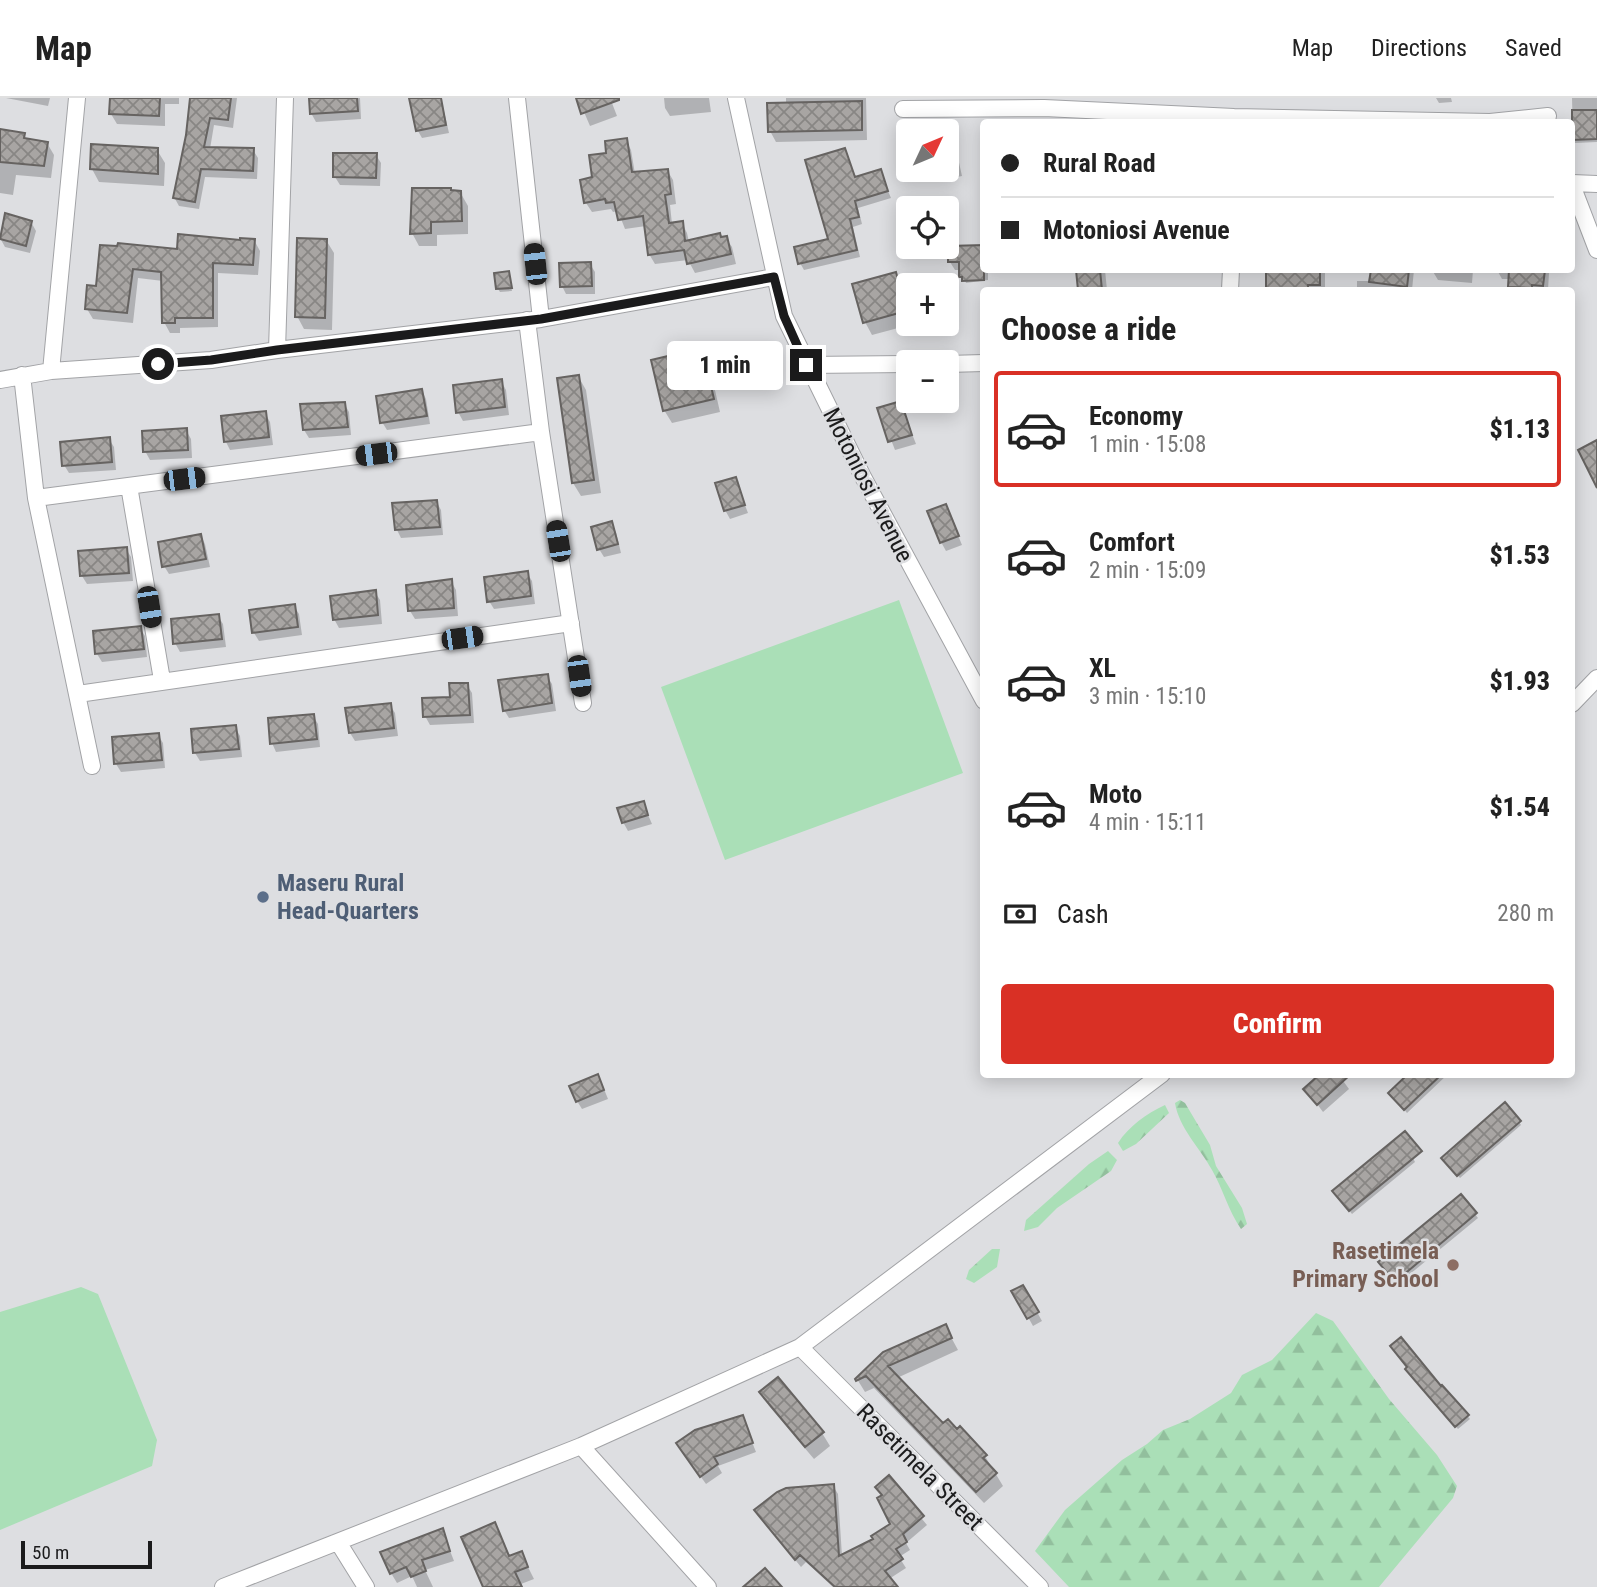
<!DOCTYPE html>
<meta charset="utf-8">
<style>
body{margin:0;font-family:"Roboto Condensed",sans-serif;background:#f2f2f2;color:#222;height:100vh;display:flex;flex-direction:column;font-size:26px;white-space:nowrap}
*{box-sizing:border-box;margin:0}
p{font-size:23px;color:#767676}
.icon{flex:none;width:38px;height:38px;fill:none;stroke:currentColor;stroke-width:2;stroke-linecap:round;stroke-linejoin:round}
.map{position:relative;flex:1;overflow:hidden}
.drawer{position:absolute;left:980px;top:189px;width:595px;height:791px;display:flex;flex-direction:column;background:#fff;border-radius:7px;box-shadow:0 4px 18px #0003}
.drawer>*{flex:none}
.guide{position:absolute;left:980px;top:21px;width:595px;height:154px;border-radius:7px;box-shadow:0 4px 18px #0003;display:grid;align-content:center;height:154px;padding:0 21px;background:#fff}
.needle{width:46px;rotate:46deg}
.fabs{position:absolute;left:896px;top:21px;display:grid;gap:14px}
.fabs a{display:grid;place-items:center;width:63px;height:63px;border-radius:7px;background:#fff;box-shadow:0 4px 18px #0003;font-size:35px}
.scale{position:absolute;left:21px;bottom:18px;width:131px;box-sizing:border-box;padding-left:7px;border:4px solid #1b1b1c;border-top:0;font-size:19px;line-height:24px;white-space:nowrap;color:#1b1b1c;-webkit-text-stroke:5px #dddee1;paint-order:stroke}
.end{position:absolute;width:32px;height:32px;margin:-16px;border:9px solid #1b1b1c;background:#fff;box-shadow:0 0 0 4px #fff}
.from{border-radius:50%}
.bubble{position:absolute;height:49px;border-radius:7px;background:#fff;box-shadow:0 4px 18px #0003;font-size:23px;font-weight:800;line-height:49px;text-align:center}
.car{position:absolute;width:21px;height:42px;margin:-21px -10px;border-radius:9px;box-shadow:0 0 5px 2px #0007;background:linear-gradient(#222 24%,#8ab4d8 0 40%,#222 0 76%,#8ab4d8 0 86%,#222 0)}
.guide b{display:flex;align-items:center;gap:24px;height:66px;font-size:26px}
.guide b+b{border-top:2px solid #e0e0e0}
.guide i{width:18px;height:18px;background:#222}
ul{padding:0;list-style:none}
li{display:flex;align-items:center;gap:21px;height:116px;margin:0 14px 10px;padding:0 7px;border:4px solid transparent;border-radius:7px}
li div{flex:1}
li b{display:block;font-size:26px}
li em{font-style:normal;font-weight:800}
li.selected{border-color:#d93025}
li>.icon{width:63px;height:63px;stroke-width:1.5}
h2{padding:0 21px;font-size:32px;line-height:84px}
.pay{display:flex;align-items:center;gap:18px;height:77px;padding:0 21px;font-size:26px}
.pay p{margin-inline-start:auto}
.primary-button{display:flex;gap:14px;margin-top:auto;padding:14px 21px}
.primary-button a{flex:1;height:80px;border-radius:7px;background:#d93025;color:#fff;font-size:28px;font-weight:800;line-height:80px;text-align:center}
header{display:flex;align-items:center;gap:42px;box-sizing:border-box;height:98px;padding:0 35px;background:#fff;border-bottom:2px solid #e0e0e0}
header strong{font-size:33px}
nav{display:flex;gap:38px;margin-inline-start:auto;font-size:24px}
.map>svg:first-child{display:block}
.forest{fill:url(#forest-firs)}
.garden{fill:#aadfb7}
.shadow{fill:#0003}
.building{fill:url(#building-cross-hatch);stroke:#666361;stroke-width:2}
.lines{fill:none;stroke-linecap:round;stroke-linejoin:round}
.minor-casing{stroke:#a2a3a6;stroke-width:18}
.minor{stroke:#fff;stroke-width:16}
.route{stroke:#1b1b1c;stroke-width:9}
.service-dot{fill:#5c6f8a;stroke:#dddee1;stroke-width:2.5}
.education-dot{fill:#8d6e63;stroke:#dddee1;stroke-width:2.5}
.labels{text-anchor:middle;stroke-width:5;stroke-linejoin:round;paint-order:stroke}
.street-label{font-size:24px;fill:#1b1b1c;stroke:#dddee1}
.service-label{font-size:24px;font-weight:bold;fill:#4e5e75;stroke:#dddee1;text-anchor:start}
.education-label{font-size:24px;font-weight:bold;fill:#785e54;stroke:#dddee1;text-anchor:end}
</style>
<header>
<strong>Map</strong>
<nav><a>Map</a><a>Directions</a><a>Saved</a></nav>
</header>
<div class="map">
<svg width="1597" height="1489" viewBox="0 0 1597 1489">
<defs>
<pattern id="forest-firs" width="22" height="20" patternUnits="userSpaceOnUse" patternTransform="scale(1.75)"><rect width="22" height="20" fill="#aadfb7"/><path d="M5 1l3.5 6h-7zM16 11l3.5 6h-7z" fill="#92bf9d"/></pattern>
<pattern id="building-cross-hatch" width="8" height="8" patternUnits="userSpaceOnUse" patternTransform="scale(1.75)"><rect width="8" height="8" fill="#a8a5a3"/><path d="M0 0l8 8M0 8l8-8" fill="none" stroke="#888684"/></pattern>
</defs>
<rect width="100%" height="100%" fill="#dddee1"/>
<!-- forest -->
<path class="forest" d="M1180 1002 1185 1005 1210 1047 1216 1068 1242 1110 1247 1126 1241 1131C1228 1112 1223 1091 1212 1072 1200 1050 1179 1030 1175 1005Z
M1165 1007 1169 1015 1136 1046 1123 1053 1118 1045C1129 1028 1146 1016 1165 1007Z
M1108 1053 1117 1062 1111 1073 1057 1110 1038 1129 1024 1133 1026 1122 1089 1066Z
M992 1151H1000L997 1169 974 1185 966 1181 969 1172Z
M1316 1215 1333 1223 1389 1301 1437 1357 1457 1388 1453 1400 1379 1489H1069L1035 1453 1065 1412 1122 1362 1147 1346 1163 1332 1190 1321 1231 1295 1242 1277 1272 1262Z"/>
<!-- garden -->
<path class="garden" d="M899 502 963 675 725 762 661 589Z
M81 1189 98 1196 157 1342 152 1368 0 1432V1214Z"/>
<!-- shadow -->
<path class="shadow" d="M6 0H50L48 8Z
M112 0H179V6H165V28L117 26 111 16Z
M192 0H237L233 30 214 27 210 51 253 52 258 60 257 81 205 79 199 111 179 108 174 99 187 38Z
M311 0H360L361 21 316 24 311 15Z
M411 0H441L449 35 422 40 418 33Z
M578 0H610L617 18 590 28Z
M664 0H709L711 14 670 18 665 10Z
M786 0H866L867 42 776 44 770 33 786 6Z
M1436 0H1451L1452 4 1439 5Z
M1572 0H1597V44L1575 45 1573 41Z
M0 33 23 36 27 43 47 45 54 57 51 80 16 77 13 97 0 95Z
M949 34 954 42 962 78 943 82 938 72H947V35Z
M626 42 631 52 635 76 667 72 673 82 676 106 670 107 672 126 682 125 687 135 689 144 726 140 732 149 736 166 695 175 688 162 655 166 649 156 646 128 625 131 618 113 613 114 611 111 592 114 586 105 594 81 608 56Z
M157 52 165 65 164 88 99 84 92 71Z
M844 52 855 81 880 74 891 100 858 110 862 126 853 129 860 159 804 172 800 165 830 143Z
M376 57 381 65 380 88 340 87 335 79Z
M451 94H460L468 108V136L437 137V148H419L412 135Z
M6 117 31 124 36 133 30 155 5 149 0 140Z
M254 142 260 153 258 177 218 175V229L180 230V235H170L164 224 163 183 138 180 133 225 93 221 87 211 97 190 101 149 179 152Z
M326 142 334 155 332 232 304 231 297 218Z
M950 150 984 172H988V182L966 185 961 172H955L950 164Z
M590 166 595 174V196H566L562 188Z
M1013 172H1028L1029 173 1014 175Z
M1077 172H1105L1107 192H1080Z
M1258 172H1325V192H1269L1268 173Z
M1372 172H1414L1412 192H1357V183H1371Z
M1432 172H1473L1472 185 1438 182Z
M1497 172H1547L1549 175 1548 192H1512L1510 181H1502Z
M508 175 512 193 500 194 498 191Z
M895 176 902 189 908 210V226H913L872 237 865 224Z
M702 252 709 266 720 314 672 325 664 312Z
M578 278 586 292 601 395 581 398 573 385Z
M501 283 506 292 509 317 463 323 458 314Z
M422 293 426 301 430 326 387 332 382 324Z
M344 305 349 314 351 337 309 340 304 332Z
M900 305 916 346 895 352 879 311Z
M265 315 270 324 273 347 230 352 226 344Z
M186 332 191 341 192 360 150 362 145 353Z
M109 341 114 349 116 372 69 375 64 367Z
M735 381 748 415 730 421 725 412Z
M436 403 441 412 443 437 401 440 397 432 394 406Z
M946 408 962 447 946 453 941 444Z
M611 425 616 434 621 455 604 459 599 451Z
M201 438 205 446 210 469 169 476 164 468Z
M126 451 131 459 133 483 87 486 82 478 80 455Z
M527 475 532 483 535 506 494 511 489 503Z
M451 483 456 492 458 518 415 521 410 513Z
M375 494 380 502 382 526 339 530 334 521Z
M294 508 299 516 302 537 259 543 254 535Z
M218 518 223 526 226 549 180 554 175 545Z
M140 530 145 538 147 559 102 564 97 556Z
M547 578 552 586 556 613 509 620 504 612Z
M467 587 472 595 474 625 430 627 425 618 452 601Z
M390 607 395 615 398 638 355 643 350 635Z
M313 618 318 626 320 649 276 654 272 645Z
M235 629 240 638 242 659 200 663 195 655Z
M158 637 163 645 165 670 121 674 116 666Z
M643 705 652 726 628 733 623 724Z
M1338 976 1349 991 1323 1014 1306 991Z
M1410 976H1448L1407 1015 1393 998Z
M602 986 608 1001 582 1011 577 1003Z
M1519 1024 1521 1027 1460 1080 1446 1064Z
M1413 1060 1415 1064 1352 1116 1336 1096Z
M1461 1098 1478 1120 1398 1186 1382 1168Z
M1023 1189 1042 1223 1033 1228 1014 1194Z
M945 1228 958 1252 897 1280 942 1328 985 1358 1003 1388 984 1405 874 1290 865 1294 857 1281Z
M1409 1275 1442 1289 1470 1321 1458 1331Z
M761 1295 822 1335 830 1348 814 1361 769 1308Z
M742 1319 756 1354 718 1368 722 1375 706 1386 683 1354Z
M888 1380 927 1427 906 1445 910 1452 899 1459 906 1470 889 1481 896 1489H833L806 1464 801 1469 761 1420 833 1388 838 1396 842 1458 875 1442 892 1426 878 1389Z
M442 1432 454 1463 425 1472 433 1489H417L412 1478 397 1485 391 1475Z
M501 1438 510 1460 521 1455 534 1481 521 1486 522 1489H485Z"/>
<!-- building -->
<path class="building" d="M110 0H160L159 18 109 16Z
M190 0H231L228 22 210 20 204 49 254 50 253 73 201 71 195 104 173 100 186 37Z
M309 0H357L358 13 310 16Z
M409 0H441L446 27 416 33Z
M576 0H619V2L581 16Z
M862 3V32L768 34 767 5Z
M1572 12H1597V41L1572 42Z
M0 31 25 35 24 40 48 44 44 68 0 64Z
M627 40 632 74 668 71 671 96 665 97 669 125 683 123 685 143 720 135 721 139 727 138 731 156 687 166 684 152 648 157 643 118 618 122 614 104 606 105 605 101 584 105 580 82 592 79 589 57 606 55 605 43Z
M91 46 158 50V76L90 71Z
M845 50 855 79 881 71 888 93 855 103 859 119 850 121 857 152 798 166 794 149 828 141 805 62Z
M333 55H377L376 80 333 79Z
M412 90H451V92L461 93 462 123 431 124V135L410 136Z
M5 115 32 123 26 148 0 141Z
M178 136 240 142V140L255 141 253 167 213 165V220H175V225H162L161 174 133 171 127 215 85 211 87 187 96 188 100 147 117 148 118 145 177 151Z
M297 140 327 141 325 220 295 219Z
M984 147V182L962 183V179H959V164H948V148Z
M591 164 592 188 560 189 559 165Z
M1076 172H1100L1102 192H1078Z
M1278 172H1320V187H1308V192L1266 191V173Z
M1371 172H1409L1407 189 1369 184Z
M1509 172H1545L1543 188 1532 187V190L1508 189Z
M509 173 512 190 496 191 494 175Z
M896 174 906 213 863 225 852 186Z
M702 250 714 301 663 313 651 262Z
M579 277 594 382 572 385 557 280Z
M502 281 505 309 456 315 453 287Z
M422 291 427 318 380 325 376 298Z
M901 303 912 337 888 344 877 310Z
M345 304 348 329 303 332 300 306Z
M266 313 269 339 224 344 221 318Z
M187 330 188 352 143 354 142 333Z
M110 339 112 364 62 368 60 344Z
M1597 342V390L1578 352Z
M736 379 745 407 724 413 715 385Z
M437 402 440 429 395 432 392 405Z
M946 406 959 438 940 445 927 413Z
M612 423 618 446 597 452 591 429Z
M201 436 206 461 162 469 158 444Z
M127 449 129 475 80 478 78 453Z
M528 473 531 498 487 504 484 479Z
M452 481 454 510 408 513 406 487Z
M376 492 378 517 333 522 330 498Z
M295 506 298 529 252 535 249 512Z
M219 516 222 541 173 546 171 521Z
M141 528 144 551 95 556 93 533Z
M548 576 552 605 503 613 498 582Z
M449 585H468L470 617 423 619 422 600 450 599Z
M391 605 394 630 349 635 345 610Z
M314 616 317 641 270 646 268 620Z
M236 627 239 651 193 655 191 631Z
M159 635 162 662 114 666 112 639Z
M644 703 648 717 622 725 617 710Z
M598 976 604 992 576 1004 569 988Z
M1320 976H1351L1317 1007 1303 991Z
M1408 976H1442L1404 1012 1388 995Z
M1505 1004 1521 1023 1457 1078 1441 1060Z
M1405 1033 1422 1053 1349 1113 1332 1093Z
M1461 1096 1477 1115 1395 1184 1378 1164Z
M1023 1187 1039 1214 1027 1221 1011 1193Z
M946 1226 952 1240 888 1268 943 1325 948 1321 957 1331 960 1328 987 1357 983 1360 997 1375 976 1394 866 1278 856 1283 855 1281 883 1254Z
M1401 1239 1441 1288 1442 1287 1469 1317 1455 1329 1405 1271 1407 1269 1390 1248Z
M778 1279 824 1334 805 1349 759 1294Z
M743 1317 753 1345 714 1359 718 1366 700 1379 676 1345 695 1332Z
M889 1377 924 1418 903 1436 907 1444 896 1451 903 1461 885 1473 898 1489H835L800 1457 795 1462 754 1412 777 1394 786 1390 834 1386 839 1458 873 1441 871 1438 890 1426 877 1400 882 1397 875 1389Z
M495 1424 509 1458 522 1453 528 1469 515 1474 522 1489H483L461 1439Z
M443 1430 450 1453 422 1462 426 1473 411 1479 406 1469 390 1476 380 1454Z
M765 1470 782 1489H743Z"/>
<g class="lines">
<!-- minor casing -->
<g class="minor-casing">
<path id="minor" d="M517 0 541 221
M736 0 784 218 862 377 984 603
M903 11 1044 10 1234 19 1490 24 1548 18
M1572 85 1597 86
M1572 87 1597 152
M1230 192 1231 172
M527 222 541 334 583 605
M277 252 285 0
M947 266 984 265
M806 267 908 266
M51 273 77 0
M22 277 36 400 92 668
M0 282 51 273 211 262 277 252 541 221 774 179
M129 388 162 582
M36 400 541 334
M78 596 571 525
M1572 606 1597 580
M800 1249 1040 1489
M581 1348 708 1489
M338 1444 366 1489
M223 1489 581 1348 800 1249 1162 976"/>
</g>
<!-- minor -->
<use href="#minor" class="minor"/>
</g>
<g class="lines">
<!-- route -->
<path class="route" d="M158 266 211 262 277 252 541 221 774 179 784 218 806 267"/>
</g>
<!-- markers -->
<circle class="service-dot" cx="263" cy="799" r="7"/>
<circle class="education-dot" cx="1453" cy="1167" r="7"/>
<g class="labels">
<!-- street labels -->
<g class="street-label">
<text transform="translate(868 387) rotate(63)" y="8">Motoniosi Avenue</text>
<text transform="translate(920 1369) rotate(45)" y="8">Rasetimela Street</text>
</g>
<!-- service labels -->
<g class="service-label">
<text x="277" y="793">Maseru Rural<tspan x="277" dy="28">Head-Quarters</tspan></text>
</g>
<!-- education labels -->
<g class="education-label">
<text x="1439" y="1161">Rasetimela<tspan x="1439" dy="28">Primary School</tspan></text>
</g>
</g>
</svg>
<div class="fabs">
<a><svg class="needle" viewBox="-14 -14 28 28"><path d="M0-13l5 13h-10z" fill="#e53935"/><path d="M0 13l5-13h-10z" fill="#767676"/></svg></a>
<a><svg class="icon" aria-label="locate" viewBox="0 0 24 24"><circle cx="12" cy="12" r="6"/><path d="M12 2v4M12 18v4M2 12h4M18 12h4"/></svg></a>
<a>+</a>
<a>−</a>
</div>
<div class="scale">50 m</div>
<i class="end from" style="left:158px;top:266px"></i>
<i class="end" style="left:806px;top:267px"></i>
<div class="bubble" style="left:667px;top:243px;width:116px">1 min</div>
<i class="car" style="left:535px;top:166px;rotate:354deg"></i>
<i class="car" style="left:376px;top:356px;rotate:263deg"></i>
<i class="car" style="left:184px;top:381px;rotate:83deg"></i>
<i class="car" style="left:558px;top:443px;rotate:351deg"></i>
<i class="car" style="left:149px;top:509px;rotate:171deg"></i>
<i class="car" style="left:462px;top:540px;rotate:82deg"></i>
<i class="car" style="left:579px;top:578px;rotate:172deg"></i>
<div class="guide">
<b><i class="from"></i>Rural Road</b>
<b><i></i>Motoniosi Avenue</b>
</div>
<section class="drawer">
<h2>Choose a ride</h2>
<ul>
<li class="selected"><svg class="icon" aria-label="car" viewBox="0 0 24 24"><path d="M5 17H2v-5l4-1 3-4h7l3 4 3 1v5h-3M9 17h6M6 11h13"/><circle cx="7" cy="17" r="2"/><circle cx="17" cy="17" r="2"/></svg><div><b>Economy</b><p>1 min · 15:08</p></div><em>$1.13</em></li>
<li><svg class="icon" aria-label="car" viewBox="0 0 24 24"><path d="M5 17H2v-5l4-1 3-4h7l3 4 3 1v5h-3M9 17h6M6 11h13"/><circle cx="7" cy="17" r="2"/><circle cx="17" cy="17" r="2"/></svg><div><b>Comfort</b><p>2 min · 15:09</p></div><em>$1.53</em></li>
<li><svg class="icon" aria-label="car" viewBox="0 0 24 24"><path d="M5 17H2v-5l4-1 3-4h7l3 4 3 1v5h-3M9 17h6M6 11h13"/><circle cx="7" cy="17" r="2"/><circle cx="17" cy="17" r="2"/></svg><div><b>XL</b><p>3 min · 15:10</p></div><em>$1.93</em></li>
<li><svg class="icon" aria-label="car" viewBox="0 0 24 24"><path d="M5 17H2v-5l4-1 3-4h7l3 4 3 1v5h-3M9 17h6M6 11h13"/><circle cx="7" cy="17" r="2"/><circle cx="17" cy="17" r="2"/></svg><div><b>Moto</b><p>4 min · 15:11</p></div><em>$1.54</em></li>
</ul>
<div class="pay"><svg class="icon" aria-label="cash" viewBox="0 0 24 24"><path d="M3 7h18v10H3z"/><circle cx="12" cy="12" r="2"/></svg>Cash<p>280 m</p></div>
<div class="primary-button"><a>Confirm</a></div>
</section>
</div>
